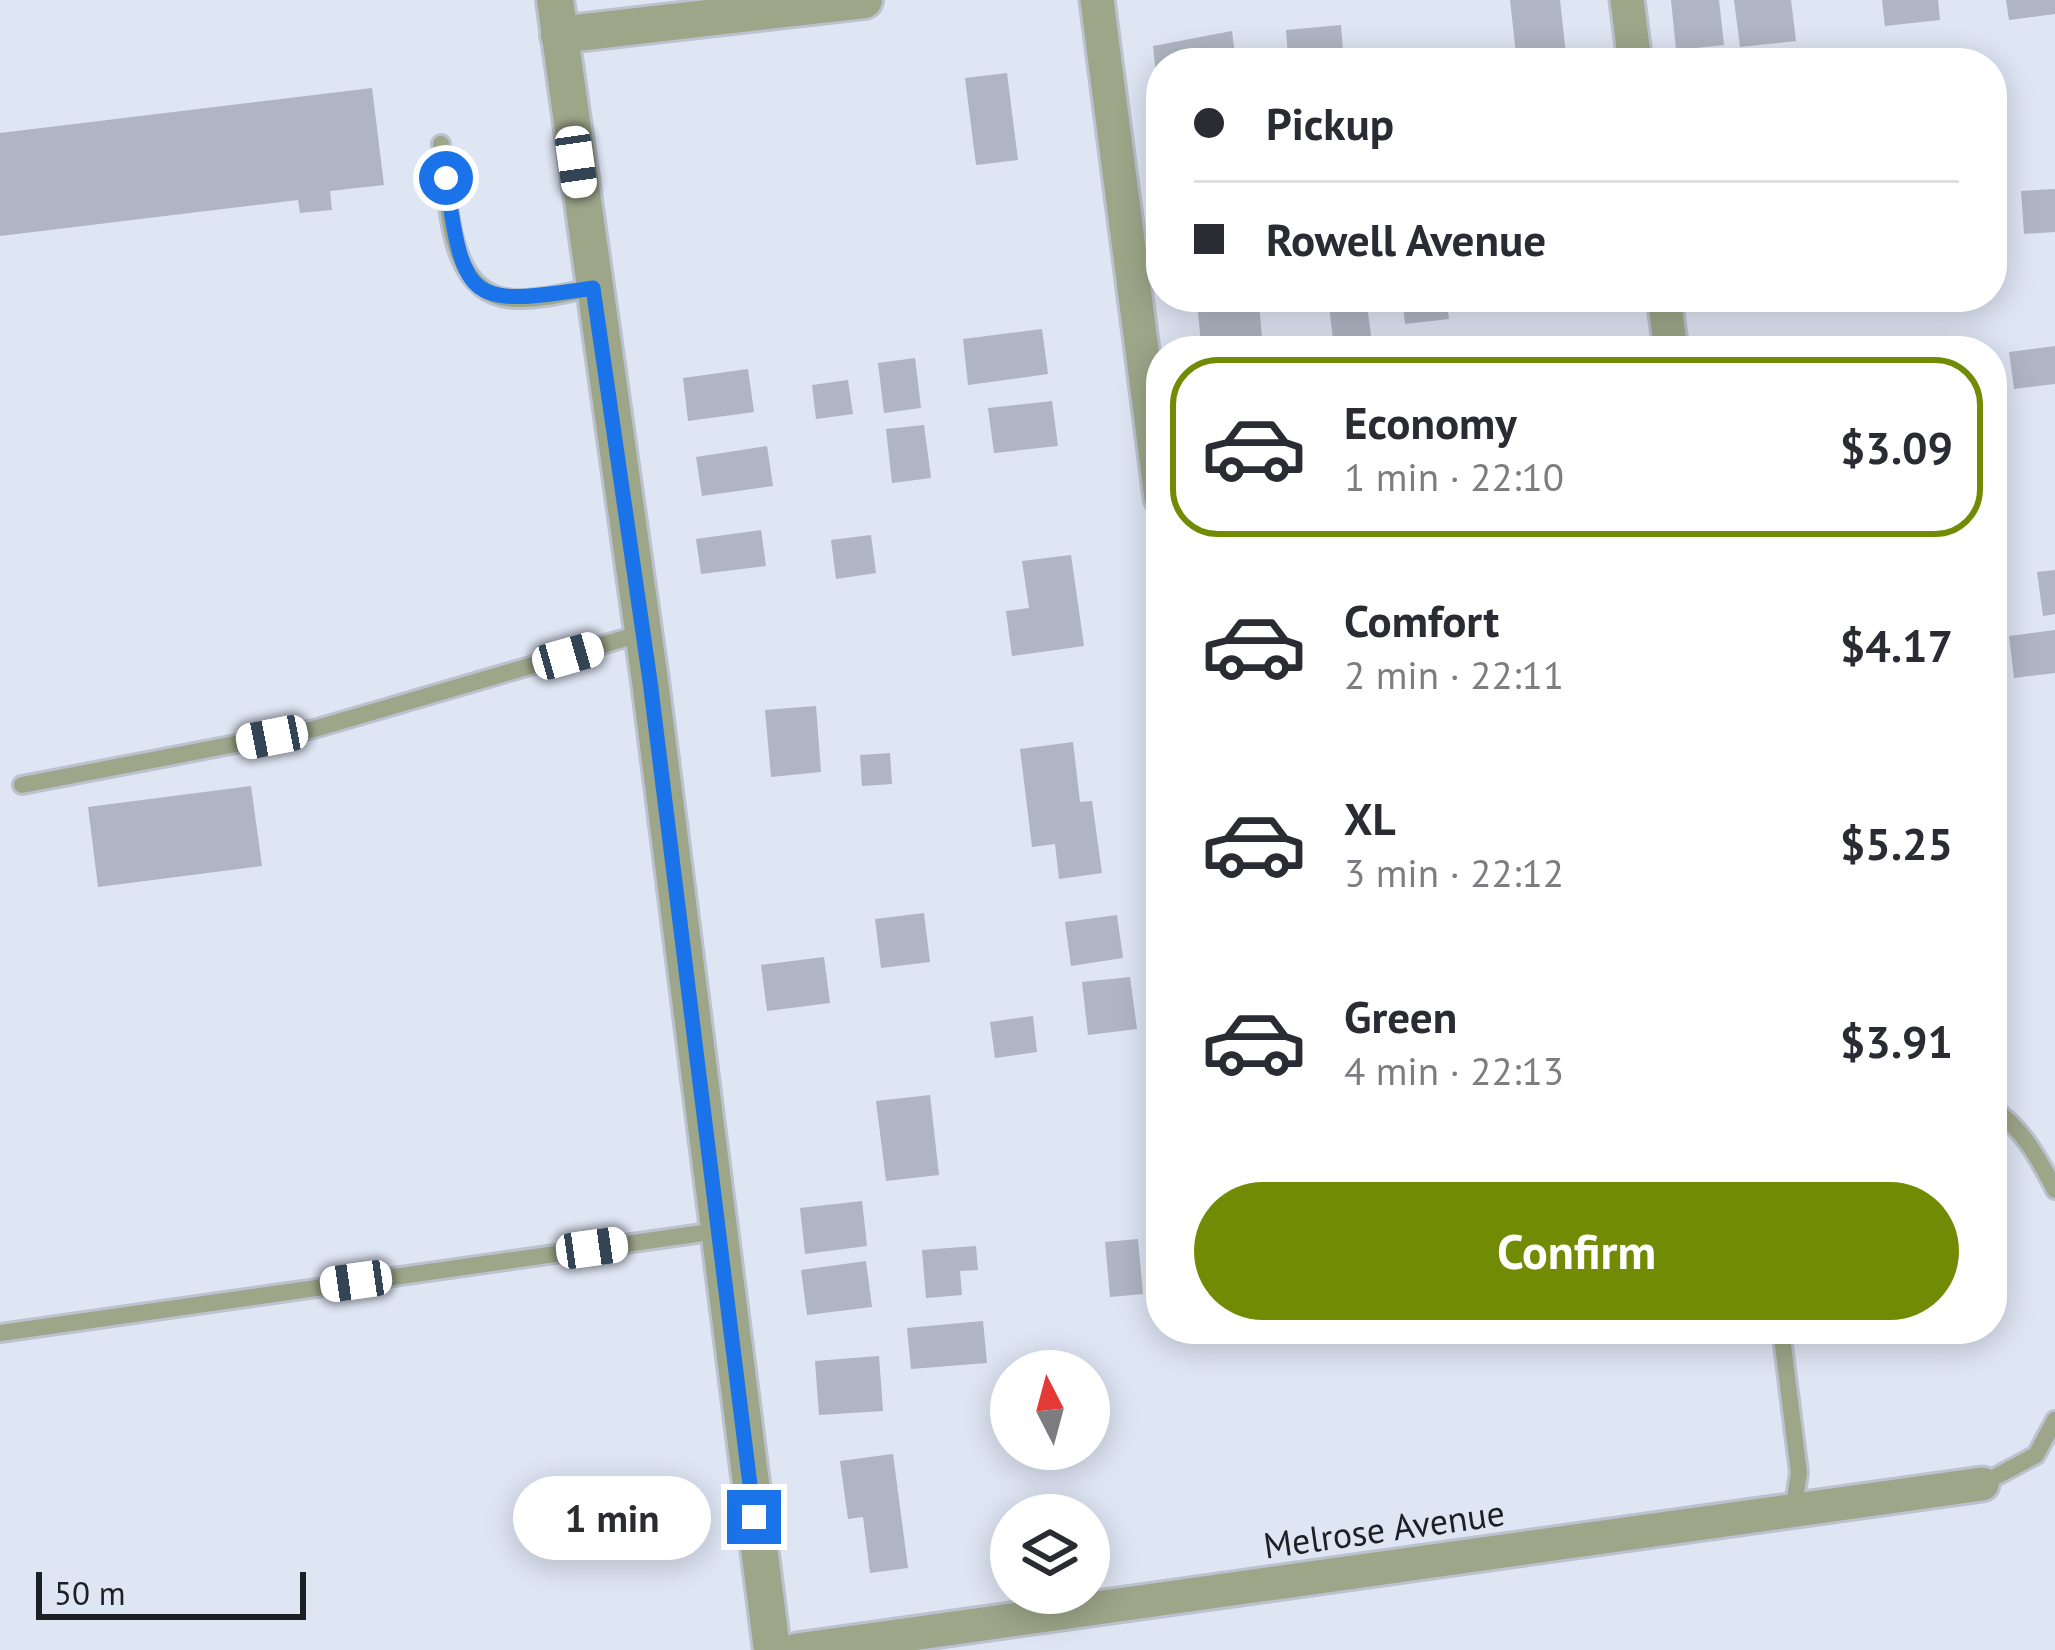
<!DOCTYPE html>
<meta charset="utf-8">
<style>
body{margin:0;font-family:"PT Sans",sans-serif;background:#f7f7f7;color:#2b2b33;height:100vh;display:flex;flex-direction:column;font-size:45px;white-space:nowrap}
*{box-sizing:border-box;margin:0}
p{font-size:39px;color:#7c7c81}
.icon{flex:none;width:66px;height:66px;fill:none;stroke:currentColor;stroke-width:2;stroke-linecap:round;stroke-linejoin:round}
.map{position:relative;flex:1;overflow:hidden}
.drawer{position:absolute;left:1146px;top:336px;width:861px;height:1008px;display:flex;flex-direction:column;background:#fff;border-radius:48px;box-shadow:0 6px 30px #0003}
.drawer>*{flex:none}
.top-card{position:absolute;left:1146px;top:48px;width:861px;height:264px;border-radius:48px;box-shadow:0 6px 30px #0003;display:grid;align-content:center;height:264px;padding:0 48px;background:#fff}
.needle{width:78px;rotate:354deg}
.fabs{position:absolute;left:990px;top:1350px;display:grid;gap:24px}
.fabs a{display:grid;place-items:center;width:120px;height:120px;border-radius:50%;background:#fff;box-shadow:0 6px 30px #0003;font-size:60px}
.scale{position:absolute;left:36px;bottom:30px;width:270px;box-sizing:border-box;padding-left:12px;border:6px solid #1c1f24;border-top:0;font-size:33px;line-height:42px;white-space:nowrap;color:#1c1f24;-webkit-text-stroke:9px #dee5f3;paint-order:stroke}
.end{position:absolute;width:54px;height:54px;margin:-27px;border:15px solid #1a73e8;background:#fff;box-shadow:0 0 0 6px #fff}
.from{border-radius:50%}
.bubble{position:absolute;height:84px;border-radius:42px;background:#fff;box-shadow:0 6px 30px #0003;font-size:39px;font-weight:600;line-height:84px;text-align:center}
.car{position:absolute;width:36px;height:72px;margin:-36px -18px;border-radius:15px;box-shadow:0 0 9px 3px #0007;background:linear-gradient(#fff 24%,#345 0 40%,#fff 0 76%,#345 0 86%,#fff 0)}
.top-card b{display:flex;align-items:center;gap:42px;height:114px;font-size:45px}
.top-card b+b{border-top:3px solid #e1e1e2}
.top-card i{width:30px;height:30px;background:#2b2b33}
ul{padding:21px 0 0;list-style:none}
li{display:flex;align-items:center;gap:36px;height:180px;margin:0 24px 18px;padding:0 24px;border:6px solid transparent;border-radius:48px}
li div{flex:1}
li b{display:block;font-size:45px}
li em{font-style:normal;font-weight:600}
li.on{border-color:#718c04}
li>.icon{width:108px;height:108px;stroke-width:1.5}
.cta{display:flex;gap:24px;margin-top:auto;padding:24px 48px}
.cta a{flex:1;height:138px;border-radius:72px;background:#718c04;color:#fff;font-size:48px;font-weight:600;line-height:138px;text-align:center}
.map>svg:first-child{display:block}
.building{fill:#afb5c2}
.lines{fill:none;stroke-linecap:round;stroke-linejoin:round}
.service-casing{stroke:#bbc1ce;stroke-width:22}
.minor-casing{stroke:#bbc1ce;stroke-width:39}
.tertiary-casing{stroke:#bbc1ce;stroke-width:42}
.service{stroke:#9da689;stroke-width:16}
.minor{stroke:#9da689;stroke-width:33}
.tertiary{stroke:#9da689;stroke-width:36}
.route{stroke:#1a73e8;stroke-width:15}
.labels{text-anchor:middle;stroke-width:10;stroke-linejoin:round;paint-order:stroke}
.street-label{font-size:36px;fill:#1c1f24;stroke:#dee5f3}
</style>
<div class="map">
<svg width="2055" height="1650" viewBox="0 0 2055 1650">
<rect width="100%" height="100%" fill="#dee5f3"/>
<!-- building -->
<path class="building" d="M1510 0H1560L1567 63H1517Z
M1671 0H1719L1724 45 1676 50Z
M1734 0H1791L1796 41 1740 47Z
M1882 0H1938L1940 20 1885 26Z
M2006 0H2055V14L2009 20Z
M1341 25 1344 63H1271V57L1288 56 1286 30Z
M1232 31 1236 63H1161L1158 92 1153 46Z
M1007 73 1018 160 976 165 965 78Z
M372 88 384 185 330 191 332 210 300 213 298 200 0 236V133Z
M2055 189V232L2024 234 2021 191Z
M1207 297H1270V301L1259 302 1262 338 1201 344 1197 302 1207 301Z
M1328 297H1366L1372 343 1334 348Z
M1402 297H1446L1449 319 1405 324Z
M1042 329 1048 374 968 385 963 339Z
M2055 346V384L2014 389 2009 352Z
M915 358 921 408 884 413 878 363Z
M748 369 754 412 688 421 683 378Z
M848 380 853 414 816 419 812 385Z
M1052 401 1058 446 994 453 988 408Z
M924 425 931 478 892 483 886 429Z
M767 446 773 486 702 496 696 457Z
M761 530 766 566 701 574 696 539Z
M871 535 876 573 836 579 831 540Z
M1071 555 1084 646 1012 656 1006 611 1029 608 1022 561Z
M2055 570V614L2043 616 2037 572Z
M2055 630V673L2014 678 2009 636Z
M816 706 821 772 771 777 765 710Z
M1073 742 1080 802 1092 801 1102 873 1059 879 1055 844 1032 847 1020 749Z
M890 753 892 784 862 786 860 755Z
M251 786 262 866 98 887 88 807Z
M924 913 930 962 881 968 875 919Z
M1117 915 1123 958 1071 966 1065 922Z
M824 957 830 1003 767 1011 761 965Z
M1130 977 1137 1029 1088 1035 1082 982Z
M1033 1016 1037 1052 995 1058 990 1022Z
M930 1095 939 1175 886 1181 876 1101Z
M862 1201 867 1246 805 1254 800 1208Z
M1138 1239 1143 1294 1110 1297 1105 1242Z
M976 1246 978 1270 960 1271 962 1295 926 1298 922 1250Z
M866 1261 872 1307 807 1315 801 1270Z
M983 1321 987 1363 911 1369 907 1328Z
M879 1356 883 1411 819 1415 815 1361Z
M893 1454 908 1568 870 1573 863 1517 848 1519 840 1461Z"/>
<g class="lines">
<!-- service casing -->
<g class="service-casing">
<path id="service" d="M441 144C449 196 444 299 517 299 542 300 569 292 593 288
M22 785 314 729 643 633
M1992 1108C2022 1127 2039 1159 2055 1190
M1781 1329 1799 1473 1793 1511
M0 1333 717 1231
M1982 1484 2036 1455 2055 1420"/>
</g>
<!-- minor casing -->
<g class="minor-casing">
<path id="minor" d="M1097 0 1161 498
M1627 0 1635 63
M1664 297 1671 351
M797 1650 1982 1484"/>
</g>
<!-- tertiary casing -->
<g class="tertiary-casing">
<path id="tertiary" d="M555 0 650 681 772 1650
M559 35 864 0"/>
</g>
<!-- service -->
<use href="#service" class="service"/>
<!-- minor -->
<use href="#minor" class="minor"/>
<!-- tertiary -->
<use href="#tertiary" class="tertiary"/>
</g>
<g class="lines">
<!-- route -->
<path class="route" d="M446 178C464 304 469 307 593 288L650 681 754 1517"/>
</g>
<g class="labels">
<!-- street labels -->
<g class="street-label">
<text transform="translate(1384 1529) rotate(-8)" y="13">Melrose Avenue</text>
</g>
</g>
</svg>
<div class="fabs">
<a><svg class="needle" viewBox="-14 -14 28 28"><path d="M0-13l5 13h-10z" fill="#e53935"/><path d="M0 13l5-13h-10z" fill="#7c7c81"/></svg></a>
<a><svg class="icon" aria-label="layers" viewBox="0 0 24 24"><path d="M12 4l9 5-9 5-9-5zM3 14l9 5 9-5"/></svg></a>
</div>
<div class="scale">50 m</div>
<i class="end from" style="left:446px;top:178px"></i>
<i class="end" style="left:754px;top:1517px"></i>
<div class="bubble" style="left:513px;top:1476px;width:198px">1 min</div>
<i class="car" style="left:576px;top:162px;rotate:172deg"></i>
<i class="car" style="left:568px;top:656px;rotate:74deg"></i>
<i class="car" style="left:272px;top:737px;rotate:259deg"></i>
<i class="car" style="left:592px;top:1248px;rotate:82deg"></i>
<i class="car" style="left:356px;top:1281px;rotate:262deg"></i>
<div class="top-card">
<b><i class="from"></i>Pickup</b>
<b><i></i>Rowell Avenue</b>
</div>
<section class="drawer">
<ul>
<li class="on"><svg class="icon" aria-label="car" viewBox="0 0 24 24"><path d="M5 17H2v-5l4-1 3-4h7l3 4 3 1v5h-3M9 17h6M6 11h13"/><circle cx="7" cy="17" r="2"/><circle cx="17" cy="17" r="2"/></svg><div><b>Economy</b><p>1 min · 22:10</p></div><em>$3.09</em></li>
<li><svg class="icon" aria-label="car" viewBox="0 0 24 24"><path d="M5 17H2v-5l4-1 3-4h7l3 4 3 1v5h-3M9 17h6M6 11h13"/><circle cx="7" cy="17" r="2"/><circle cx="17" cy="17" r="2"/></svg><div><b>Comfort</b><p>2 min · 22:11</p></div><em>$4.17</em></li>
<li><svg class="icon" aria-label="car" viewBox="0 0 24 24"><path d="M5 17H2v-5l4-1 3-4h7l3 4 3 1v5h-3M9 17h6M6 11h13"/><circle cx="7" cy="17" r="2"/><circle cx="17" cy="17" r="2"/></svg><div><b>XL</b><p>3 min · 22:12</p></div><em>$5.25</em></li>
<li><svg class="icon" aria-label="car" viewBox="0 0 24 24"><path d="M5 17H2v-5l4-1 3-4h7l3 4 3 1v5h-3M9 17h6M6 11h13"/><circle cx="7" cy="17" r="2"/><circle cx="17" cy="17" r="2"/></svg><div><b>Green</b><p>4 min · 22:13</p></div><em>$3.91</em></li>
</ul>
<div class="cta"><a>Confirm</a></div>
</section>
</div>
